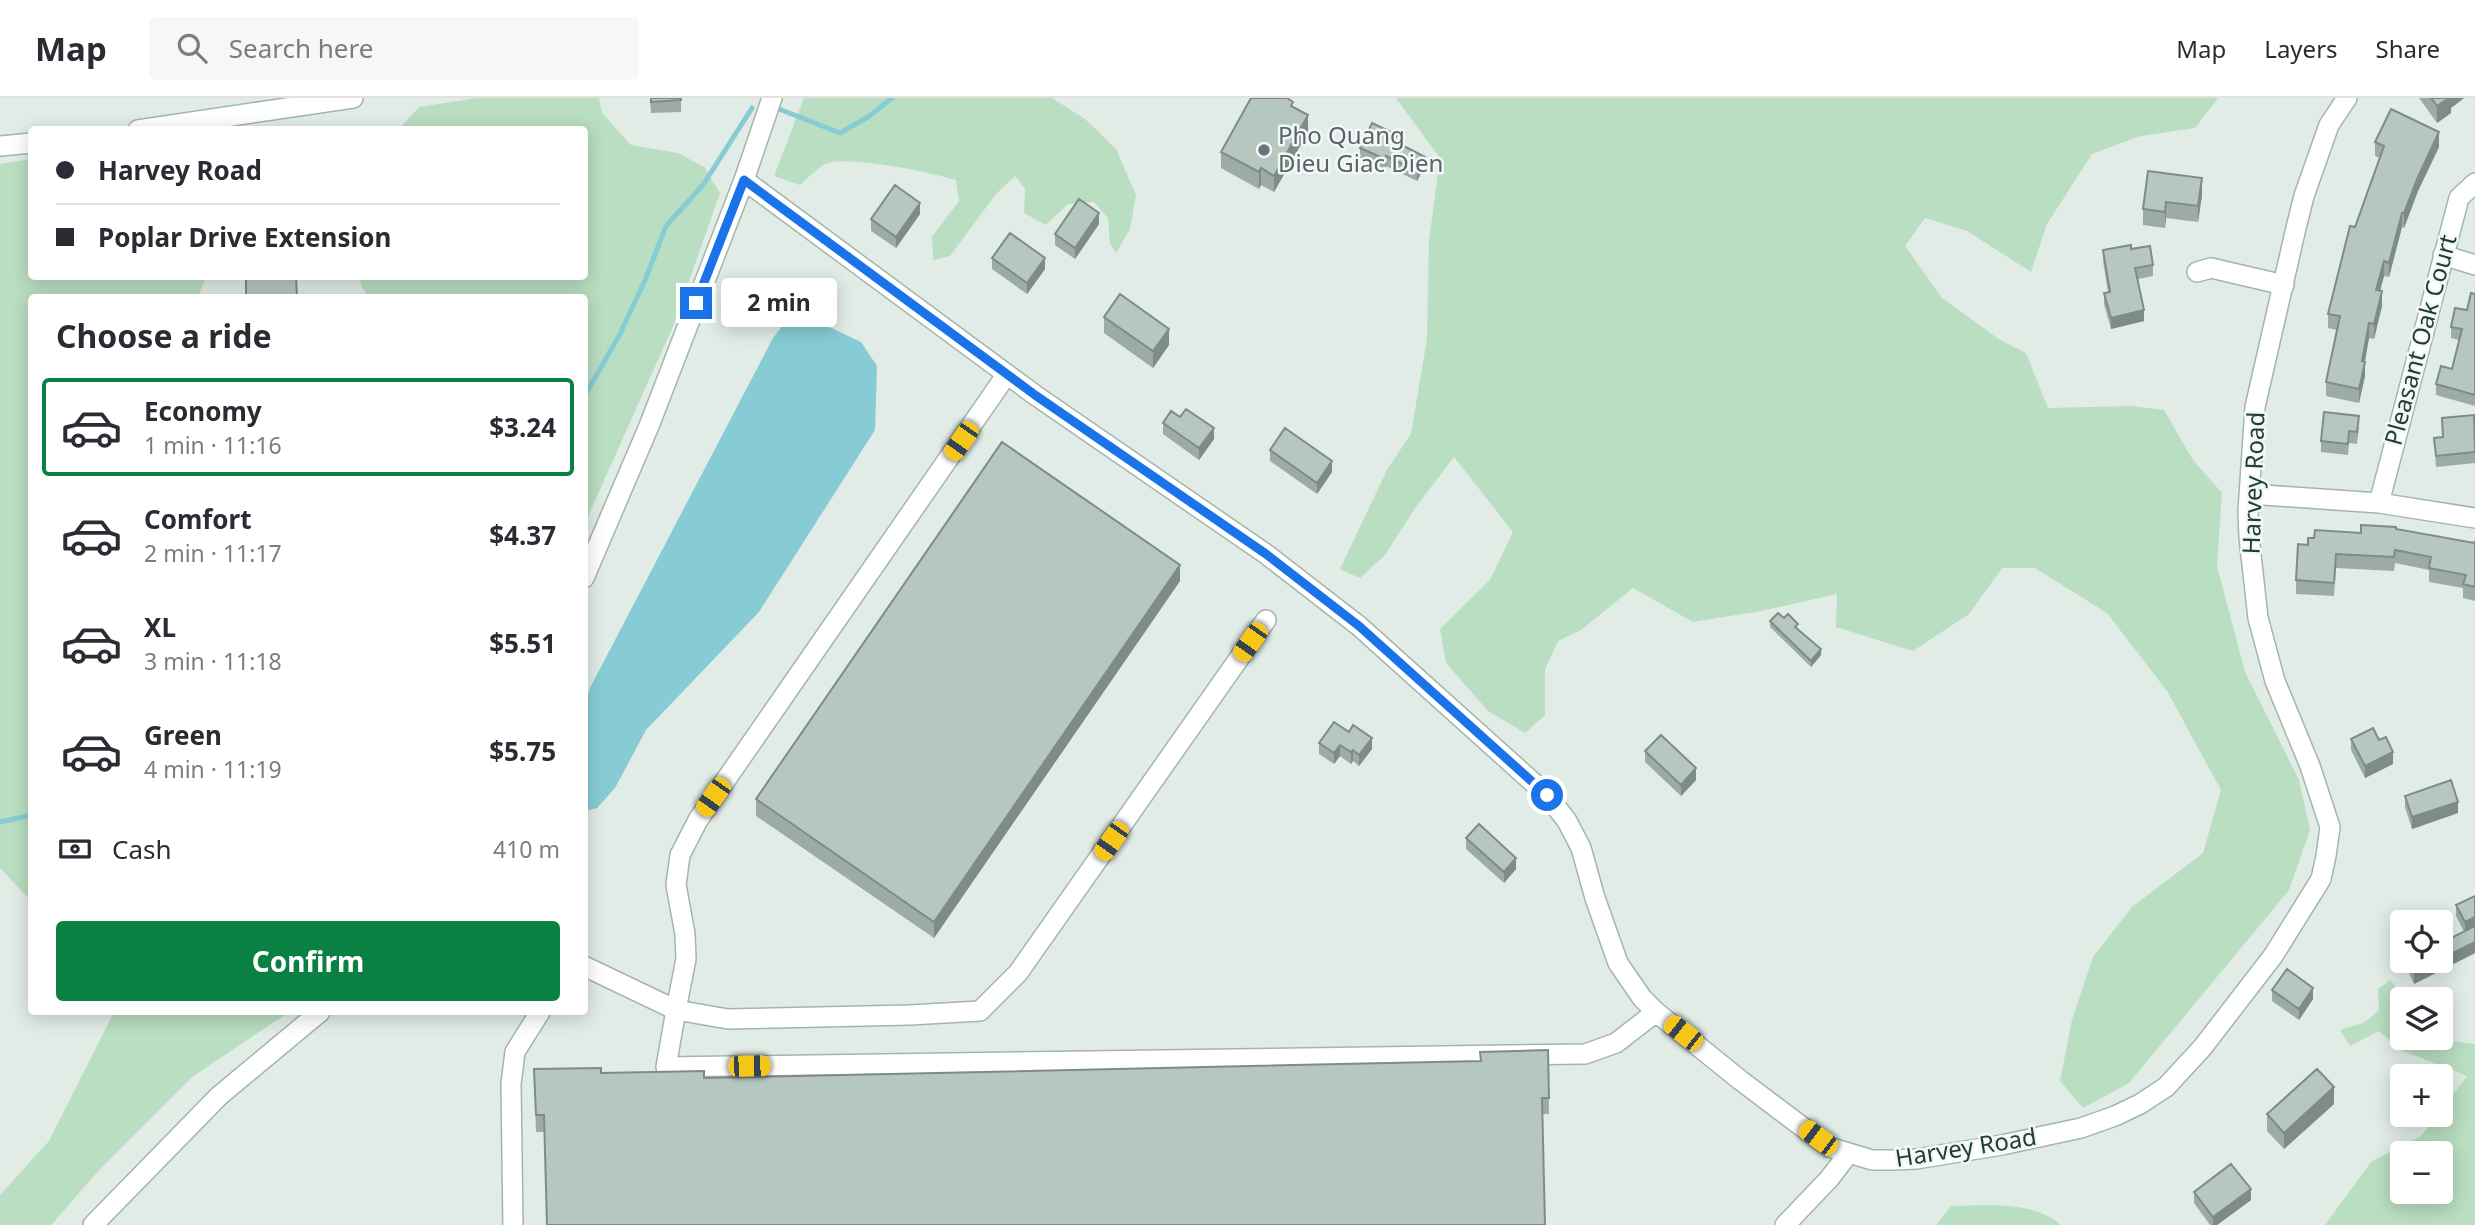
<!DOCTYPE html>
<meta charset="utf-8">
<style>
body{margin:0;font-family:"Noto Sans",sans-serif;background:#f7f7f7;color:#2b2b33;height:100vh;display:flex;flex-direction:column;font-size:26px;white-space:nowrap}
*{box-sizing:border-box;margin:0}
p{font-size:23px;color:#7c7c81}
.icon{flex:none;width:38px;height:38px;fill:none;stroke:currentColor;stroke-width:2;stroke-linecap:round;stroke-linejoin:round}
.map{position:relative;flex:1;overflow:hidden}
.details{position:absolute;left:28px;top:196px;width:560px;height:721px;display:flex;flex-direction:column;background:#fff;border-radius:7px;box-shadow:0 4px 18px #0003}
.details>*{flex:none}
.top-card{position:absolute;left:28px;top:28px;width:560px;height:154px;border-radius:7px;box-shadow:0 4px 18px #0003;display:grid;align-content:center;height:154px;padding:0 28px;background:#fff}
.tools{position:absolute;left:2390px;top:812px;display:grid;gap:14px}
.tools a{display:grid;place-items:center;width:63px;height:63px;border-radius:7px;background:#fff;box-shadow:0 4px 18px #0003;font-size:35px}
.end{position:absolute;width:32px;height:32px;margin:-16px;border:9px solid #1a73e8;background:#fff;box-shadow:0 0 0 4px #fff}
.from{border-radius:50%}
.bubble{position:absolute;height:49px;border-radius:7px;background:#fff;box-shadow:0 4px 18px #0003;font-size:23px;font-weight:700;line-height:49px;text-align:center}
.car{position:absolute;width:21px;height:42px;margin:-21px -10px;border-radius:9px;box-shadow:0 0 5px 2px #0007;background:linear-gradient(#f5c518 24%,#345 0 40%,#f5c518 0 76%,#345 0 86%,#f5c518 0)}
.top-card b{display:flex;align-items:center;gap:24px;height:66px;font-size:26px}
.top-card b+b{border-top:2px solid #e1e1e2}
.top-card i{width:18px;height:18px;background:#2b2b33}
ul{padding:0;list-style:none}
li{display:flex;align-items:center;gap:21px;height:98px;margin:0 14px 10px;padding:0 14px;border:4px solid transparent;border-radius:7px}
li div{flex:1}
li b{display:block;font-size:26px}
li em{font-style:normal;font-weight:700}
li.selected{border-color:#0b8043}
li>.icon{width:63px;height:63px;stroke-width:1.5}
h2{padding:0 28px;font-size:32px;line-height:84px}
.pay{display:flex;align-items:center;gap:18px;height:77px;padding:0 28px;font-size:26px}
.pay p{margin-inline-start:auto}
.action{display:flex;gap:14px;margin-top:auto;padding:14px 28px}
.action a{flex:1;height:80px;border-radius:7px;background:#0b8043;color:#fff;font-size:28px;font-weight:700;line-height:80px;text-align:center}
header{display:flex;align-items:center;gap:42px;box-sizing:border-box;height:98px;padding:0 35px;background:#fff;border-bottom:2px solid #e1e1e2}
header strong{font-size:33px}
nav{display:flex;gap:38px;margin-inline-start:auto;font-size:24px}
.search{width:490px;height:63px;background:#f7f7f7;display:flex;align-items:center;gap:18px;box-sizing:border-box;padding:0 24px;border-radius:7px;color:#7c7c81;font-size:26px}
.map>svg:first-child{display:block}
.green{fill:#b9dec1;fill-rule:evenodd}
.water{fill:#87ccd4}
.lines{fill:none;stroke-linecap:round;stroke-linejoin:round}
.stream{stroke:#87ccd4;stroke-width:5}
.minor-casing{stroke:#a4b4ae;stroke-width:22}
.minor{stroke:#fff;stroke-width:19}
.wall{fill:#9daba5}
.shaded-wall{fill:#7f8b86}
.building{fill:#b6c7c0;stroke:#7f8b86;stroke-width:2}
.route{stroke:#1a73e8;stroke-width:9}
.worship-dot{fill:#6b7280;stroke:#f2f9f5;stroke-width:2.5}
.labels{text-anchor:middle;stroke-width:5;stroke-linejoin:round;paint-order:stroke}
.worship-label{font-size:24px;fill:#5b616d;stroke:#f2f9f5;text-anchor:start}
.street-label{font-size:24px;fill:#213e35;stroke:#f2f9f5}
</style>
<header>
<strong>Map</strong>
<div class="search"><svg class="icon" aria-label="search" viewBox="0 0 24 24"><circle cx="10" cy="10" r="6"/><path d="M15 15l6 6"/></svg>Search here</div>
<nav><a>Map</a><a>Layers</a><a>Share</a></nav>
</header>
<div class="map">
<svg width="2475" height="1127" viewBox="0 0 2475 1127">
<rect width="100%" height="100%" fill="#e1ece7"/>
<!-- green -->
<path class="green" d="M477 0H599L602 15 631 47 678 55 704 69 720 95 674 226 585 425 584 200 368 199 361 187 360 179 584 178V32L399 31 419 9Z
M804 0H1052L1085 21 1116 51 1136 97 1130 131 1116 155 1110 146 1108 120 1094 104 1068 106 1046 127 1024 115 1025 91 1015 78 996 96 950 158 933 162 932 139 959 103 956 82C934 75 844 56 826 66 817 70 808 80 800 87L774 78Z
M1396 0H2218L2195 30 2140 38 2092 56 2047 126 2031 174 1967 133 1925 120 1905 148 1942 200 2000 242 2026 255 2048 310 2131 308 2164 312 2193 362 2222 395 2217 468 2245 574 2299 682 2310 732 2289 792 2129 985 2083 1010 2060 983 2072 922 2093 859 2132 809 2203 755 2221 692 2167 593 2107 515 2035 470H2002L1969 516 1913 553 1836 529 1837 496 1761 513 1693 524 1633 490 1581 532 1558 543 1545 571V617L1525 635 1488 613 1446 565 1440 531 1490 482 1513 434 1454 359 1415 410 1385 457 1360 480 1340 471 1388 370 1411 336 1427 241 1429 142 1440 60Z
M31 61 32 178 206 179 198 199 32 200 31 803 0 770V66Z
M2390 882 2408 901H2403V940H2441V934L2450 943 2475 946V1127H2325L2371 1064 2421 1038 2438 1017H2441V1013L2467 978 2401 952 2379 933 2350 948 2340 932 2363 925 2379 913 2378 891ZM2441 1055V1094H2403V1055Z
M114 914H289L192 979 101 1070 51 1127H0V1097L49 1043Z
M1951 1108C1987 1108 2032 1102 2061 1127H1936Z"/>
<!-- water -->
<path class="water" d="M802 216 861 244 877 268 875 332 759 514 646 632 615 690 597 710 585 713 584 607 591 588 773 240 786 223Z"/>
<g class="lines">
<!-- stream -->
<path class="stream" d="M779 11 840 35 868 19 892 0
M584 299 620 236 646 180 666 128 703 87 752 10
M0 724 32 717"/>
<!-- minor casing -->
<g class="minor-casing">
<path id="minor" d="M138 32 353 0
M0 48 32 45
M744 82 1035 297 1266 456 1359 528 1547 697 1567 723 1581 750 1595 800 1618 865 1642 900 1656 914 1740 982 1829 1049 1872 1062H1894L1916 1061 2002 1047 2081 1030 2115 1018 2140 1006 2166 989 2202 950 2273 858 2321 781 2326 758 2330 729 2310 668 2275 583 2258 520 2249 439 2248 413 2255 309 2296 130 2304 98 2329 27 2347 0
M2443 157 2475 167
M2197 174 2211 170 2284 187
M1007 276 698 722 680 757 676 787 685 836 686 861 676 912 728 921 910 917 980 913 1018 875 1266 522
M2250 396 2379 405 2475 420
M2379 405 2459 100 2475 85
M584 480 649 328 744 82 772 0
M584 868 676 912 666 969 1585 956 1616 945 1656 914
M93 1127 219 998 320 914
M513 1127 511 986 515 954 540 914
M1785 1127 1829 1081 1849 1055"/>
</g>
<!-- minor -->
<use href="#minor" class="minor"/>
</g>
<!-- wall -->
<path class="wall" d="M650 0H681V14L651 15Z
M2419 0H2464L2451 10V15L2437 25Z
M1293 9 1308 34 1274 94 1261 87 1259 91 1221 70V54Z
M1397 44 1425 68 1417 83 1386 68 1385 71 1360 60V50Z
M2375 44 2439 49 2418 93 2404 130 2402 129 2389 179 2384 178 2380 193 2382 208 2374 241 2369 240 2365 264V278L2359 305 2326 298V284L2337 232 2328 230V216L2380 60 2375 58Z
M2148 73 2202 97 2198 124 2166 120 2165 130 2143 127V111Z
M920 116 896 150 871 133V121Z
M1099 126 1075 161 1055 147V136Z
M2131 151 2153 167V178L2138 181 2144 223 2111 231 2104 206V195L2108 194 2103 163V152Z
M992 160 1045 171 1027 196 992 171Z
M245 178 297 200H246Z
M2475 196V308L2436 297V286L2452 271 2459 242 2451 240V229L2467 212Z
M1104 219 1169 247 1153 270 1104 235Z
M2442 320 2475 326V365L2436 369 2434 340 2442 339Z
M1163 325 1214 341 1199 362 1163 336Z
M2359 329 2357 346 2349 345 2348 357 2321 354V343Z
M1270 352 1332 374 1317 396 1270 363Z
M2396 431 2474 445 2475 443V503L2463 500V490L2429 484V472L2395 465 2394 473 2336 470 2334 498 2296 496V482L2308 447 2314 440Z
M1180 483 934 840 756 718V701Z
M1770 523 1798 532 1821 557 1811 569 1770 529Z
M2351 641 2379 642 2393 666 2365 680 2351 652Z
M1319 645 1372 651 1359 668 1353 663 1351 666 1340 658 1334 666 1319 656Z
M1645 653 1696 682 1681 698 1645 664Z
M2405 698 2458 715 2412 731 2405 709Z
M1466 740 1516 771 1504 785 1466 751Z
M2475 798V855L2414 886 2408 873V863L2464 834 2456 818V807Z
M2272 892 2313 901 2299 922 2272 903Z
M1548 952 1549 1016 536 1034 534 971 704 980 1480 963Z
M2334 1006 2284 1051 2267 1033V1016Z
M2194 1094 2251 1102 2217 1127H2210L2194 1105Z"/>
<!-- shaded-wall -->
<path class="shaded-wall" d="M2448 0H2464L2451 10V15L2437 25V8Z
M1308 17V34L1274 94V78Z
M2439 34V49L2418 93 2404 130V115L2418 79Z
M1386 58V68L1385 71V61Z
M1425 59V68L1417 83V73Z
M1261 70V87L1259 91V74Z
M2202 80V97L2198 124V108Z
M2166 104V120L2165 130V114Z
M920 105V116L896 150V139Z
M1099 115V126L1075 161V150Z
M2402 115V129L2389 179V165Z
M1045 160V171L1027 196V185Z
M2384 163V178L2376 207V192Z
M2382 193V208L2374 241V226Z
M2144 212V223L2111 231V220Z
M2369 225V240L2362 278V263Z
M1169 231V247L1153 270V253Z
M2365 264V278L2359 305V291Z
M1214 330V341L1199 362V350Z
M1332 363V374L1317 396V385Z
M1180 467V483L934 840V824Z
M1821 551V557L1811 569V563Z
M1372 640V651L1359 668V657Z
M1340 647V658L1334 666V655Z
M1353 652V663L1351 666V654Z
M2393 654V666L2365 680V668Z
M1696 670V682L1681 698V687Z
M2458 704V715L2412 731V719Z
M1516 760V771L1504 785V774Z
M2475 819V830L2465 835V824Z
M2475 844V855L2414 886V874L2438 863H2441V861Z
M2313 890V901L2299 922V911Z
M2334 989V1006L2284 1051V1035Z
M2251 1091V1102L2217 1127H2213V1119Z"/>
<!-- building -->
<path class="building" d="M651 0H681V2L651 4Z
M1251 0H1287L1293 4 1291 8 1308 17 1274 78 1261 70 1259 74 1221 54Z
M2431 0H2449L2437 8Z
M2391 11 2439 34 2418 79 2404 115H2402L2389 165 2384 163 2376 192 2382 193 2374 226 2369 225 2362 263 2365 264 2359 291 2326 284 2340 218 2328 216 2350 128 2355 129 2384 48 2375 44Z
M1372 25 1397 37 1394 43 1425 59 1417 73 1386 58 1385 61 1360 50Z
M2148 73 2202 80 2198 108 2166 104 2165 114 2143 111Z
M895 87 920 105 896 139 871 121Z
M1079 101 1099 115 1075 150 1055 136Z
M1010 135 1045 160 1027 185 992 160Z
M2131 147V151L2150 148 2153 167 2135 170 2144 212 2111 220 2104 195 2110 194 2103 152Z
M246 178H296L297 200H264V198H246Z
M2471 195 2475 196V297L2436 286 2441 268 2452 271 2462 231 2451 229 2455 210 2467 212Z
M1120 196 1169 231 1153 253 1104 219Z
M1186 311 1214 330 1199 350 1163 325 1171 313 1180 319Z
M2324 314 2359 318 2357 334 2349 333 2348 346 2321 343Z
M2474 317 2475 354 2436 358 2434 340 2443 339 2442 320Z
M1285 330 1332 363 1317 385 1270 352Z
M1002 344 1180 467 934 824 756 701Z
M2361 427 2396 429V431L2474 445 2475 443V489L2463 486 2466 477 2429 470 2431 459 2395 452 2394 459 2336 456 2334 485 2296 482 2298 446 2308 447V440H2314L2315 432 2361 435Z
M1778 515 1784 520 1788 516 1798 526 1795 529 1821 551 1811 563 1770 523Z
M1334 624 1349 634 1353 627 1372 640 1359 657 1353 652 1351 654 1340 647 1334 655 1319 645Z
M2373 630 2379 642 2386 639 2393 654 2365 668 2351 641Z
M1661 637 1696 670 1681 687 1645 653Z
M2451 682 2458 704 2412 719 2405 698Z
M1479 726 1516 760 1504 774 1466 740Z
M2475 798V819L2465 824 2456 807Z
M2475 828V844L2441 861V845Z
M2409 863H2438L2414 874Z
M2287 871 2313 890 2299 911 2272 892Z
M1548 952 1549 1000H1542L1545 1127H547L544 1017H536L534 971 601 970V975L704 973V980L1481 963 1480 954Z
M2317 971 2334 989 2284 1035 2267 1016Z
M2231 1066 2251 1091 2213 1119 2194 1094Z"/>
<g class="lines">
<!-- route -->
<path class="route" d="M696 205 744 82 1035 297 1266 456 1359 528 1547 697"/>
</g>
<!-- markers -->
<circle class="worship-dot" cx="1264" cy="52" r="7"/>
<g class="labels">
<!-- worship labels -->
<g class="worship-label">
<text x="1278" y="46">Pho Quang<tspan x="1278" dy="28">Dieu Giac Dien</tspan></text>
</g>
<!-- street labels -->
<g class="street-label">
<text transform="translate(2421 242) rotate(-75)" y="8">Pleasant Oak Court</text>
<text transform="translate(2254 385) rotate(-88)" y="8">Harvey Road</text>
<text transform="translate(1966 1050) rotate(-9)" y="8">Harvey Road</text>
</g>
</g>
</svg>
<div class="tools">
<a><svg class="icon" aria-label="locate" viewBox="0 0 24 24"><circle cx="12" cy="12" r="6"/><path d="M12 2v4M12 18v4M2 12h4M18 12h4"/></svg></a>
<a><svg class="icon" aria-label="layers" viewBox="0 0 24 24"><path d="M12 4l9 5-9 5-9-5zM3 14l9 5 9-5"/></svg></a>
<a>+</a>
<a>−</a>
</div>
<i class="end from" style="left:1547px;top:697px"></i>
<i class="end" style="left:696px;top:205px"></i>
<div class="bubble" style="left:721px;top:180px;width:116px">2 min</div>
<i class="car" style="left:961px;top:343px;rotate:215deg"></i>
<i class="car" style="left:1250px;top:544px;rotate:215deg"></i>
<i class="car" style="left:713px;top:699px;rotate:215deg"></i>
<i class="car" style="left:1111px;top:743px;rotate:215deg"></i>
<i class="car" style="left:1683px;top:935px;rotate:308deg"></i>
<i class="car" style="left:749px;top:968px;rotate:89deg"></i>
<i class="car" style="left:1818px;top:1040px;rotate:307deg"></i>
<div class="top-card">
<b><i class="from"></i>Harvey Road</b>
<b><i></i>Poplar Drive Extension</b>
</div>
<section class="details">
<h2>Choose a ride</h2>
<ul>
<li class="selected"><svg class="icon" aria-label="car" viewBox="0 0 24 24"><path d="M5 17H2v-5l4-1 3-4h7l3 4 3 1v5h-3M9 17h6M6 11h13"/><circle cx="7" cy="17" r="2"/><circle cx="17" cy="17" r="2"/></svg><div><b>Economy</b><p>1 min · 11:16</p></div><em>$3.24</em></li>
<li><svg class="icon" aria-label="car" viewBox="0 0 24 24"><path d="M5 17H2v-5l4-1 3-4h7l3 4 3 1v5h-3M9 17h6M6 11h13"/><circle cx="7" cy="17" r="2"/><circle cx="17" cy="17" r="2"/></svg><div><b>Comfort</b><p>2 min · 11:17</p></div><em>$4.37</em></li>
<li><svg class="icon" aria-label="car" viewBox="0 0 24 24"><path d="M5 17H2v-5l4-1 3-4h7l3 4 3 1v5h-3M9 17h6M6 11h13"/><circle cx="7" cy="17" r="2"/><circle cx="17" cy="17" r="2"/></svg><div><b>XL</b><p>3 min · 11:18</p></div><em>$5.51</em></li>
<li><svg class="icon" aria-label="car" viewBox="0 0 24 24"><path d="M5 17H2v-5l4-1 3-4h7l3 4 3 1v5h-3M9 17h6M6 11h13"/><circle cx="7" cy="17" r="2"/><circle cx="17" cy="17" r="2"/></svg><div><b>Green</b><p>4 min · 11:19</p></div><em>$5.75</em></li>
</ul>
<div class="pay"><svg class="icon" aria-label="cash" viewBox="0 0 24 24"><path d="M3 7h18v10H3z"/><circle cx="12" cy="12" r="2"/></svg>Cash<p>410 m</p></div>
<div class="action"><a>Confirm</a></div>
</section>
</div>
